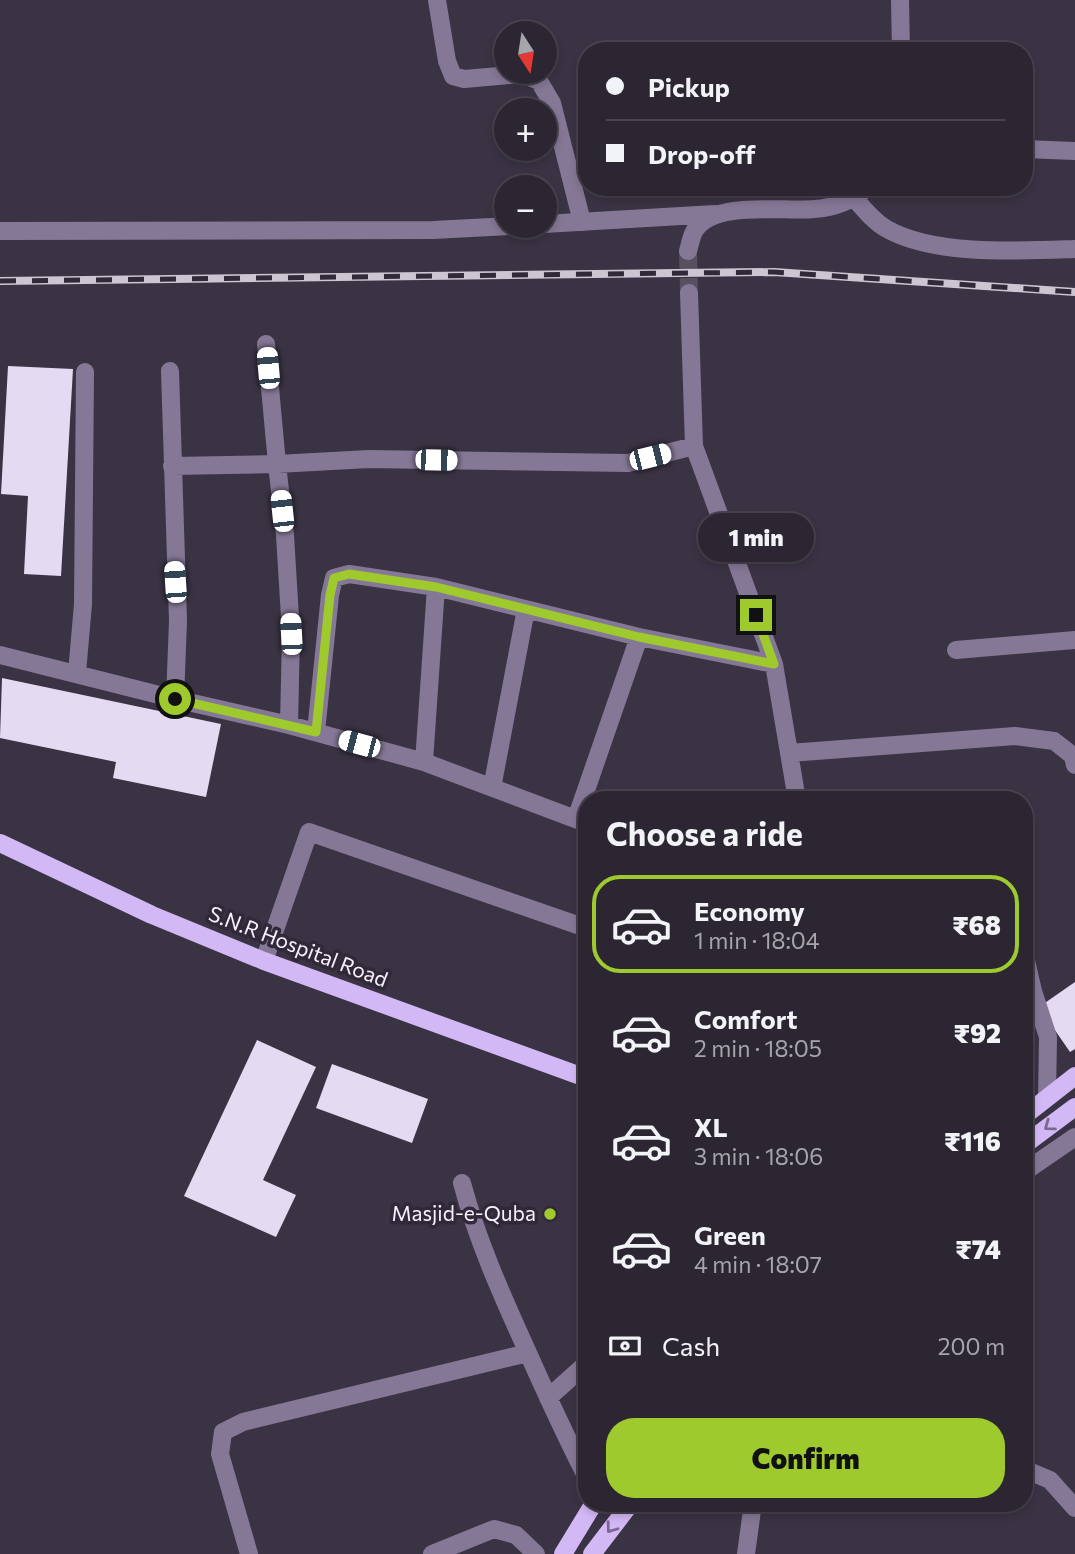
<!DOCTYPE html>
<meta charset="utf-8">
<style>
body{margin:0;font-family:Commissioner,sans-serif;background:#38323f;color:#f1f3f6;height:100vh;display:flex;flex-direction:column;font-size:26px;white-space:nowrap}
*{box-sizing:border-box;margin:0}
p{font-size:23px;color:#a6a5ac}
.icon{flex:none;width:38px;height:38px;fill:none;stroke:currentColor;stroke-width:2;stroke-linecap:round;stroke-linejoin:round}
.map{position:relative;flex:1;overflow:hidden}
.drawer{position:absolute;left:578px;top:791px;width:455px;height:721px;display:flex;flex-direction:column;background:#2c2633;border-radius:28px;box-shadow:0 4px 10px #0003,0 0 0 2px #48434e}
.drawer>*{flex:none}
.guide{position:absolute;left:578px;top:42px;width:455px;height:154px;border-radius:28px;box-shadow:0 4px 10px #0003,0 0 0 2px #48434e;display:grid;align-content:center;height:154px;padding:0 28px;background:#2c2633}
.needle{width:46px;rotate:168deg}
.fabs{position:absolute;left:494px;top:21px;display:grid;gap:14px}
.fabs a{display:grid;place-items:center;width:63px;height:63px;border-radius:50%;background:#2c2633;box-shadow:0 4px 10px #0003,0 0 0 2px #48434e;font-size:35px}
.end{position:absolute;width:32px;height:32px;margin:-16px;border:9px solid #9eca2e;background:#111;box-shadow:0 0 0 4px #111}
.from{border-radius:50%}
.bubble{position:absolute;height:49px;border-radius:24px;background:#2c2633;box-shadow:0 4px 10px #0003,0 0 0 2px #48434e;font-size:23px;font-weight:800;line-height:49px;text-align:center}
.car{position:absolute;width:21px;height:42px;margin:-21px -10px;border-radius:9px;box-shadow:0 0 5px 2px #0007;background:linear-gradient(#fff 24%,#345 0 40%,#fff 0 76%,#345 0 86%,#fff 0)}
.guide b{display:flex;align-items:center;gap:24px;height:66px;font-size:26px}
.guide b+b{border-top:2px solid #48434e}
.guide i{width:18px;height:18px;background:#f1f3f6}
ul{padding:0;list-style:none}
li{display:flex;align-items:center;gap:21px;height:98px;margin:0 14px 10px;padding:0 14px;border:4px solid transparent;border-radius:28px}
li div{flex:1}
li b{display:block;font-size:26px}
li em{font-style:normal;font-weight:800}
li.active{border-color:#9eca2e}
li>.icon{width:63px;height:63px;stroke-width:1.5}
h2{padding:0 28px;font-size:32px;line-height:84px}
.pay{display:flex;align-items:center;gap:18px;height:77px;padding:0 28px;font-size:26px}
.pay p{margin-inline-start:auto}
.primary-button{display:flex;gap:14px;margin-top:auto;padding:14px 28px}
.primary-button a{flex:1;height:80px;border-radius:28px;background:#9eca2e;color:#111;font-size:28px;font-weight:800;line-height:80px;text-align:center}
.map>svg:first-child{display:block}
.building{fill:#e4dbf2}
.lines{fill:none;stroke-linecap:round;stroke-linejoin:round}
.minor-tunnel{stroke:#565060;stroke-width:18;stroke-dasharray:18 9;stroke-linecap:butt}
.minor{stroke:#857896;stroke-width:18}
.major{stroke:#d3b8f6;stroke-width:18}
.rail-casing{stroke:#ccc6d3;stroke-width:8}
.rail{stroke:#30293a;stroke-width:5;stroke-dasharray:16;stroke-linecap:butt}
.oneway{stroke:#79698f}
.route{stroke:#9eca2e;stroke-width:9}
.poi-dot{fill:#9eca2e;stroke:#30293a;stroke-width:2.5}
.labels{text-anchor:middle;stroke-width:7;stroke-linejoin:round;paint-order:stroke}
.street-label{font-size:21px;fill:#f6f1fc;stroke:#30293a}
.poi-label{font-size:21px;fill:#f6f1fc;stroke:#30293a;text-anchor:end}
</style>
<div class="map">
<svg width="1075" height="1554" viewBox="0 0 1075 1554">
<rect width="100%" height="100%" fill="#3a3344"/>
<!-- building -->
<path class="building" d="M8 366 73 369 61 576 24 574 28 496 1 494Z
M2 678 221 724 206 797 113 778 116 762 0 738Z
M1075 982V1049L1070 1052 1039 1007Z
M257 1040 316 1067 263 1180 296 1195 276 1237 184 1196Z
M332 1064 428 1099 412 1143 316 1108Z"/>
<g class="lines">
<!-- minor-tunnel -->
<path class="minor-tunnel" d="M688 251 689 293"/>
<!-- minor -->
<path class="minor" d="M437 0 447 61 453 76 464 79 522 74 539 81 552 103 582 222
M900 0 901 51
M1024 149 1075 151
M855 199C864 209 875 223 887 229 934 256 1021 251 1075 249
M544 224 715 214
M0 231 433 230 512 226
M688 251C690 245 691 236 695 230 714 200 783 212 814 209 835 208 853 200 868 187
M689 293 694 446 774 664 797 800
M170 371 178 621 175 699
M172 466 277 464 266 344
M956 650 1075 640
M0 655 175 699 289 725 424 762 586 823
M77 673 83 604 85 372
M289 725 291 634 285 535 277 464 369 459 628 463 694 446
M316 732 330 595 334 578 349 574 436 587 639 637 774 664
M789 753 1015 736 1054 741 1073 756 1075 765
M424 762 436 587
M492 788 526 609
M576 819 639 637
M1024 952 1033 991 1048 1037 1047 1096
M264 961 309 832 586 928
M1024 1172 1075 1137
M462 1183C477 1239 500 1291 524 1344 544 1389 564 1433 586 1476
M548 1398 586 1364
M1024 1469 1050 1480 1075 1508
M249 1554 220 1454 223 1432 243 1422 528 1353
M432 1554 494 1529 516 1535 536 1554
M746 1554 753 1503"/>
<!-- major -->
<path class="major" d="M0 843 152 915 264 961 586 1078
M1024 1116 1075 1076
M1024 1145 1075 1107
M563 1554 594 1503
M592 1554 631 1503"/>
<!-- rail casing -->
<g class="rail-casing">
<path id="rail" d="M0 281 774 272 1075 292"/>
</g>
<!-- rail -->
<use href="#rail" class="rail"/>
</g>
<!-- one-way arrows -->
<defs><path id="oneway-chevron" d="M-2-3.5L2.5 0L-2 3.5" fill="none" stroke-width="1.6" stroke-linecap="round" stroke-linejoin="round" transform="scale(1.75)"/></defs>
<g class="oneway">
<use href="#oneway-chevron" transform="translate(1049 1126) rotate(144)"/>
<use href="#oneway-chevron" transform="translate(611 1528) rotate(126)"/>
</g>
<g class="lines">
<!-- route -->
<path class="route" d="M175 699 316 732 330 595 334 578 349 574 436 587 639 637 774 664 756 615"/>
</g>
<!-- markers -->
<circle class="poi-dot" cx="550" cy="1214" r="7"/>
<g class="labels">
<!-- street labels -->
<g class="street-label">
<text transform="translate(298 947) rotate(21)" y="7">S.N.R Hospital Road</text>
</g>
<!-- poi labels -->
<g class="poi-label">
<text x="536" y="1221">Masjid-e-Quba</text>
</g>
</g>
</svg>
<div class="fabs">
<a><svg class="needle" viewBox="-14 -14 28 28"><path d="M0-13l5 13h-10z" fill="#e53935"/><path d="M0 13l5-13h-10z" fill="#a6a5ac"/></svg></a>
<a>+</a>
<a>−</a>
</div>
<i class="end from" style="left:175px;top:699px"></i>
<i class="end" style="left:756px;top:615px"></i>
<div class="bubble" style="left:698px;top:513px;width:116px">1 min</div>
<i class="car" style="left:268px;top:368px;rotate:355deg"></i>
<i class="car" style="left:650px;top:457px;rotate:76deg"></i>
<i class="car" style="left:436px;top:460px;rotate:91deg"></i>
<i class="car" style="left:282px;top:511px;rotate:354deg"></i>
<i class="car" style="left:175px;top:582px;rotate:356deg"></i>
<i class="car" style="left:291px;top:634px;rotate:357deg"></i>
<i class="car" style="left:359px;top:744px;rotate:285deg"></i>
<div class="guide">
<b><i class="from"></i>Pickup</b>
<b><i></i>Drop-off</b>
</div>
<section class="drawer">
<h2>Choose a ride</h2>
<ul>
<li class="active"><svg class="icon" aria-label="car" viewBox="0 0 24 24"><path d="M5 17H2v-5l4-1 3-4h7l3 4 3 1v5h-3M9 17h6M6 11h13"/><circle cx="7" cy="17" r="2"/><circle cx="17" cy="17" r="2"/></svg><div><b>Economy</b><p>1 min · 18:04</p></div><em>₹68</em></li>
<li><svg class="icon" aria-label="car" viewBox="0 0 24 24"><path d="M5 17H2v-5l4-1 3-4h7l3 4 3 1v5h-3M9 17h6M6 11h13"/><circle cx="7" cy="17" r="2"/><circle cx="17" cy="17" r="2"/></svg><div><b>Comfort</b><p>2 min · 18:05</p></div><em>₹92</em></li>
<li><svg class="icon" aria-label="car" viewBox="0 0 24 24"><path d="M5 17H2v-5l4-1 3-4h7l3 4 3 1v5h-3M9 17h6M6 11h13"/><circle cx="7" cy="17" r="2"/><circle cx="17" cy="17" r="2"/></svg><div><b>XL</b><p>3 min · 18:06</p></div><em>₹116</em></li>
<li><svg class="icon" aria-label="car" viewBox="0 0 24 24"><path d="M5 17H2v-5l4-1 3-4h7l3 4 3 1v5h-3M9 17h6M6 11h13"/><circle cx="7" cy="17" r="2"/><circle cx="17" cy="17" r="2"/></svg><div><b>Green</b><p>4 min · 18:07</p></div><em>₹74</em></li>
</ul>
<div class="pay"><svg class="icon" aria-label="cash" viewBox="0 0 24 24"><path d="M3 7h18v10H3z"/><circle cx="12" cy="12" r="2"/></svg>Cash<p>200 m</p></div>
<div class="primary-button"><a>Confirm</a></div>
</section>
</div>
